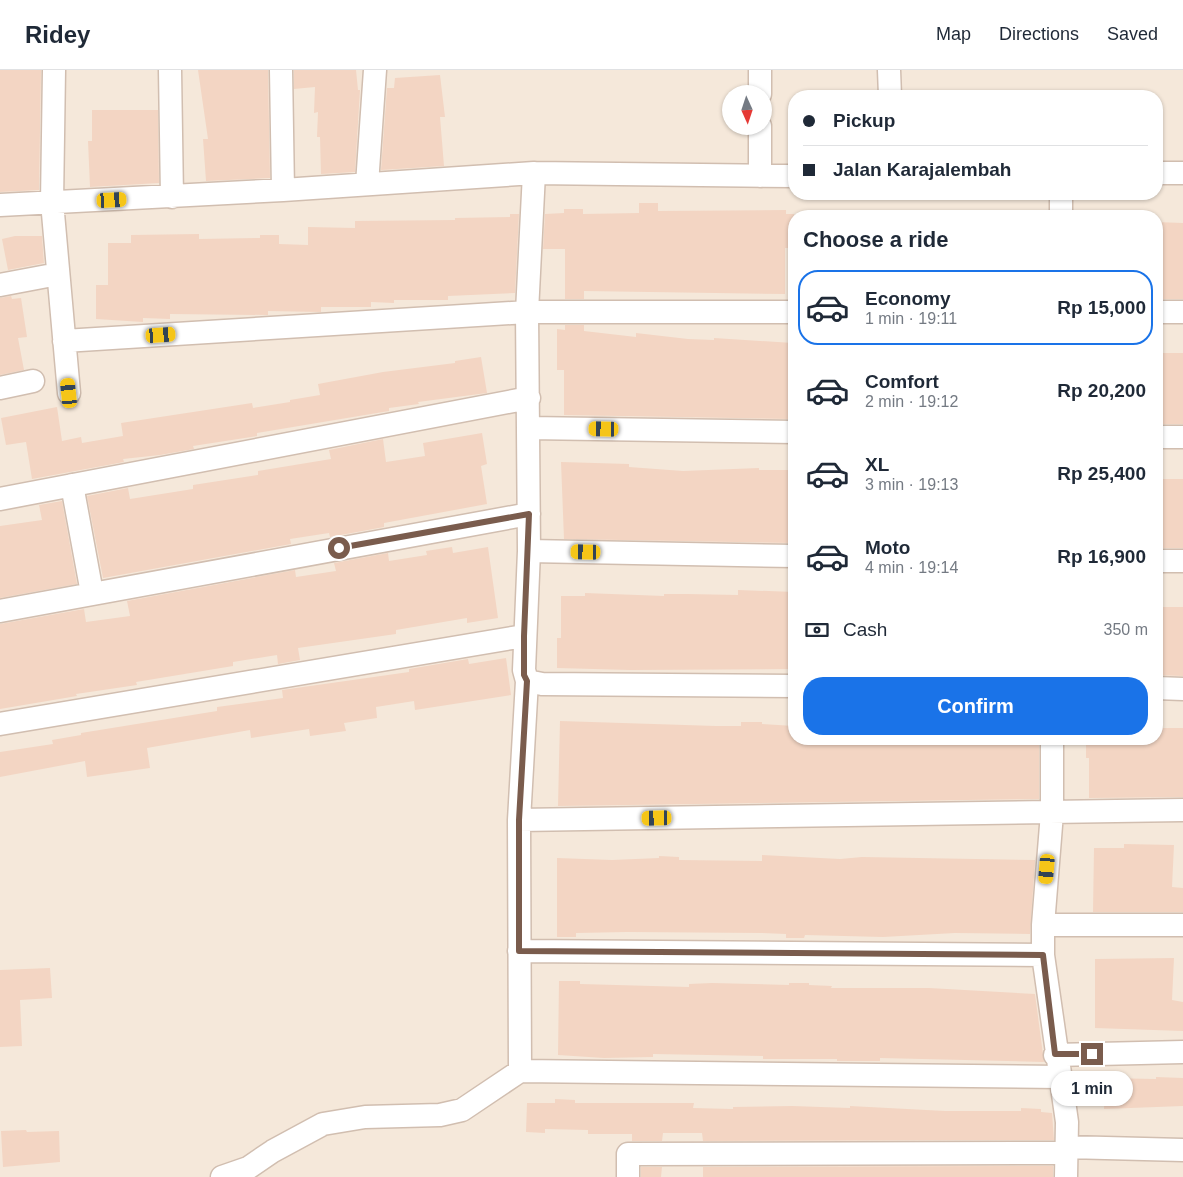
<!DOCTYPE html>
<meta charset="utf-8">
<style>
body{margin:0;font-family:Helvetica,sans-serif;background:#f2f2f3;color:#1f2937;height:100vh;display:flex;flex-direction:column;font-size:19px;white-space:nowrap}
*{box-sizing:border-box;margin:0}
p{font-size:16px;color:#747a83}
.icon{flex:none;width:28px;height:28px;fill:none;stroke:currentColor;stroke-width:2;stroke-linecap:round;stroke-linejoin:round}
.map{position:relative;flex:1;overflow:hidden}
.details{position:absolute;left:788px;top:140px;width:375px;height:535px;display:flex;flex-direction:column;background:#fff;border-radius:20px;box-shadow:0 1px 4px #0004}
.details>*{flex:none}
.banner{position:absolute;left:788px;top:20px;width:375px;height:110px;border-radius:20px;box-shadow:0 1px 4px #0004;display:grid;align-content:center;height:110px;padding:0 15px;background:#fff}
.needle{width:32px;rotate:177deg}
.buttons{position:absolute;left:722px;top:15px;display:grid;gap:10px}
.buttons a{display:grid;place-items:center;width:50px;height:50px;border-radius:50%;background:#fff;box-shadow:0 1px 4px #0004;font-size:25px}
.end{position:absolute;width:22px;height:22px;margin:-11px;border:6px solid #7a5c4d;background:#fff;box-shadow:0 0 0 2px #fff}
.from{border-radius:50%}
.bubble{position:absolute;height:35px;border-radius:18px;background:#fff;box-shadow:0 1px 4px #0004;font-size:16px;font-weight:800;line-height:35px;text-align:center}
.car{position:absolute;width:15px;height:30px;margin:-15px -8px;border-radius:6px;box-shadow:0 0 4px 1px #0007;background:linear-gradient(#f5c518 24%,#345 0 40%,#f5c518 0 76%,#345 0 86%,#f5c518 0)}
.banner b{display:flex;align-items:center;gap:18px;height:48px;font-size:19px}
.banner b+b{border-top:1px solid #e0e1e3}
.banner i{width:12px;height:12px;background:#1f2937}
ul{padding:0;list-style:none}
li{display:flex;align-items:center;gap:15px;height:75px;margin:0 10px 8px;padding:0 5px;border:2px solid transparent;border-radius:20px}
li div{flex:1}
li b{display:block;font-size:19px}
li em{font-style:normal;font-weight:800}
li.on{border-color:#1a73e8}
li>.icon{width:45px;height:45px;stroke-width:1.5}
h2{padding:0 15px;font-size:22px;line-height:60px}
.pay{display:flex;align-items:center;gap:12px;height:55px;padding:0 15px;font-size:19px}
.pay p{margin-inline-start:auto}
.primary-button{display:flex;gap:10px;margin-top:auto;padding:10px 15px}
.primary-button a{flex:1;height:58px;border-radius:20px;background:#1a73e8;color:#fff;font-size:20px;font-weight:800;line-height:58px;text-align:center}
header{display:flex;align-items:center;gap:30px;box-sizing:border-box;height:70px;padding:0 25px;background:#fff;border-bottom:1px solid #e0e1e3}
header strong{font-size:24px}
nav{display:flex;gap:28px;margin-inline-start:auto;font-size:18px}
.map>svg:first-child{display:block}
.residential{fill:#f5e8da;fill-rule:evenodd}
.building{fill:#f3d5c3}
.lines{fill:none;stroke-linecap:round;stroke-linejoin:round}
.street-casing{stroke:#d1beb0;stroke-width:25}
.street{stroke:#fff;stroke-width:22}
.route{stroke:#7a5c4d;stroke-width:6}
</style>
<header>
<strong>Ridey</strong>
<nav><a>Map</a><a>Directions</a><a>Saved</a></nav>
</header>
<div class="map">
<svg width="1183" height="1107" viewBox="0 0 1183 1107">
<rect width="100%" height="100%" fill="#fdf6ec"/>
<!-- residential -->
<path class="residential" d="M0 0H1183V1107H0ZM731 24H764V56H731ZM794 26H1156V124H794ZM794 146H1156V669H794Z"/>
<!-- building -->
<path class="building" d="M0 0H41L39 120 0 122Z
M198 0H268L270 108 206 111 203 69H208Z
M294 0H356L358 20H360L355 102 321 104 320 67H317L318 42 314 43 315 17 294 19Z
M440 5 445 47H440L444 96 381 100 387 18H394L395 8Z
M92 40H158L159 113 90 117 88 71H92Z
M639 133H658V141L786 140V144H794V178H785V224L584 221V229H565V179H543L545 144 564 143V139H583V144L639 143Z
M510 144H519L515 223 448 226V230H394V233L371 232V237H321V242L268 241V245L170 244V249L143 248V252L96 249V215H108V173H131V165L199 164V169L260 168V165H279V174L308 175V157L355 158V151L455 150V148L510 147Z
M1156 152 1183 153V229H1156Z
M15 166H42L44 193 8 200 2 169Z
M11 226 12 229 21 228 27 267 18 268 24 300 0 305V228Z
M565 255H584V261L636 267V263L688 269 714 270V268L793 273 791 349 564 345V300H557V259L565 260Z
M1156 283H1183V354H1156Z
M481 287 487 323 418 332 419 334 389 338V341L257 363V366L193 376 194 379 160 385 123 389 124 392 32 409 26 372 6 375 1 348 57 337 62 371 81 367 82 373 123 366 121 353 252 333 253 338 290 332V330L320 325 318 314 383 302 455 293V291Z
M482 363 487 394 481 396 487 434 384 453V457L330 467 329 463 290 469 291 474 103 508 87 426 128 418 130 429 193 419V415L258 405V401L331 389 329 380 383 369 386 392 425 386 423 373Z
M561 392 629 394V397L683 401 759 398V400H794V473L564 469Z
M1156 409H1183V478H1156Z
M62 431 77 514 0 528V456L42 450 39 435Z
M452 477 453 483 488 477 498 548 467 553V548L396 560V564L298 578 300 590 278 594 277 585 233 592V596L136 612 137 615 76 624 77 626 0 639V554L84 539 86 552 130 546 127 531 295 500 296 507 336 501 334 493 388 483 389 491 427 485 426 481Z
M738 520 794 522V599L630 600 557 598V568H561V526H585V523L664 526V524H687L738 525Z
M1156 537H1183V606L1156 605Z
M506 588 511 625 415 640 414 631 376 637 377 648 344 653 346 661 310 666 309 659 251 668 250 660 147 678 150 698 87 707 85 691 0 707V682L53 674 52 670 81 665V663L217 641V637L283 628 282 620 409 602V599L468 589 469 594Z
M560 651 716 656H741V652H762V654L794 656V669H1039V729L558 736Z
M1156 658H1183V727L1089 728V688H1086V669H1156Z
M1124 774 1174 775 1172 817 1183 818V842H1093L1094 778H1124Z
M762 785 840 789 862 787 1035 790 1030 864 955 863 883 867 805 865 804 868H786V864L762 863 627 862 576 863V867H557V788L612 790 659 788V786L679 787V790L762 791Z
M1174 888 1172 930 1183 932V961L1095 958V889Z
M50 898 52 928 20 930 22 976 0 977V900Z
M559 911H580V914L689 917V914L712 913 789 915V913H809V915L832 916 831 918H929L1035 924 1044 992 880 988V991H837V989H763V986L653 984V987L604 988 558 985Z
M1156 1007 1183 1008V1036L1104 1039 1105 1008 1156 1009Z
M555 1029 575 1030V1033H694L693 1038 733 1039V1037L792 1036 850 1038V1036L945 1041H1021V1038L1041 1039V1042L1052 1043 1054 1070 703 1071 702 1063H663L662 1071H632V1064H588V1060L545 1059V1063L526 1062 527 1033H555Z
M26 1060 27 1062 59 1061 60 1092 3 1097 1 1061Z
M1053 1096V1107H703V1097Z
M641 1097H662L661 1107H641Z"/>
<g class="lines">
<!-- street casing -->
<g class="street-casing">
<path id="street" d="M54 0 52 132 69 323
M170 0 172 127
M281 0 283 120
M760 0V24
M889 0 890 26
M760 56V106
M534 103 527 242 529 481 524 600 527 611 519 750 520 1001 1059 1007
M1156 103H1183
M367 114 375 0
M0 135 283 120 534 103 794 106
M1061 146V124
M0 215 58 204
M1156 242H1183
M64 271 527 242H794
M0 318 33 311
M529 358 794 362
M1156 367H1183
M72 415 92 523
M0 429 529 328
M529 481 794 486
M1156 491H1183
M0 541 529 444
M527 611 542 614 794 616
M1156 618 1183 619
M0 654 524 566
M1052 669V743L1043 855V885L1067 1052 1066 1107
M519 750 1183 740
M1043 855H1183
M519 881 1043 885
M1055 985 1183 982
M1067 1077 1183 1080
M222 1107 248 1098 273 1081 323 1054 365 1047 440 1045 462 1040 520 1001
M628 1107V1084L1068 1083"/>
</g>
<!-- street -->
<use href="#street" class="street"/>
</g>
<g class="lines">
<!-- route -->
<path class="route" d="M339 478 529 444 524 566V605L527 611 519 750V881L1043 885 1055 984H1092"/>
</g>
</svg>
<div class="buttons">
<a><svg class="needle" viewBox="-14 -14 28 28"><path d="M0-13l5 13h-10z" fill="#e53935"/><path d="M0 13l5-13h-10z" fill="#747a83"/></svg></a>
</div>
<i class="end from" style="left:339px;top:478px"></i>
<i class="end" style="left:1092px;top:984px"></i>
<div class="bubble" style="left:1051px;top:1001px;width:82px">1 min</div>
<i class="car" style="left:112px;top:130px;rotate:87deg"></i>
<i class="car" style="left:161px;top:265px;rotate:86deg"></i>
<i class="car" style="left:69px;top:323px;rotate:354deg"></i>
<i class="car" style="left:604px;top:359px;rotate:271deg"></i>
<i class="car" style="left:586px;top:482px;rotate:271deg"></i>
<i class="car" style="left:657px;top:748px;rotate:269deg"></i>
<i class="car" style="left:1047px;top:799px;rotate:185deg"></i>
<div class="banner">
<b><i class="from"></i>Pickup</b>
<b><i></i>Jalan Karajalembah</b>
</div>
<section class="details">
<h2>Choose a ride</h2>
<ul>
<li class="on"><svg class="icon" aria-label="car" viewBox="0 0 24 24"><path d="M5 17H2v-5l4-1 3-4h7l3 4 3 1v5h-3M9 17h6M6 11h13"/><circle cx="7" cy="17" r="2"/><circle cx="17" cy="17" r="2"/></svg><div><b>Economy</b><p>1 min · 19:11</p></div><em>Rp 15,000</em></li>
<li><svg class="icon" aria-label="car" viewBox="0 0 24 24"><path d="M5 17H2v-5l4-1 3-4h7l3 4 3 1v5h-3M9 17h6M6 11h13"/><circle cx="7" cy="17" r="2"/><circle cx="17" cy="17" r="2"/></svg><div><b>Comfort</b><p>2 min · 19:12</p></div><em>Rp 20,200</em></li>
<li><svg class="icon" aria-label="car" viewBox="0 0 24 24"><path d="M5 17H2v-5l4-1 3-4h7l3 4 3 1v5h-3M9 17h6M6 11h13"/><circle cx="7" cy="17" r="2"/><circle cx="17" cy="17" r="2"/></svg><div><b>XL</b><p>3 min · 19:13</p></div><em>Rp 25,400</em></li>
<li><svg class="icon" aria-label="car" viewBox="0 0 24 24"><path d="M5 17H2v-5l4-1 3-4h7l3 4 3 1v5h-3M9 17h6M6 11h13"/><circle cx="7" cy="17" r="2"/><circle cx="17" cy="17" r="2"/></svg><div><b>Moto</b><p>4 min · 19:14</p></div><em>Rp 16,900</em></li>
</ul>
<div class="pay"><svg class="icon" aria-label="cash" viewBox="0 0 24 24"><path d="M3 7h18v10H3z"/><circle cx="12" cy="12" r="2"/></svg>Cash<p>350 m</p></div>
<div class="primary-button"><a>Confirm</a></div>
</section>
</div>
